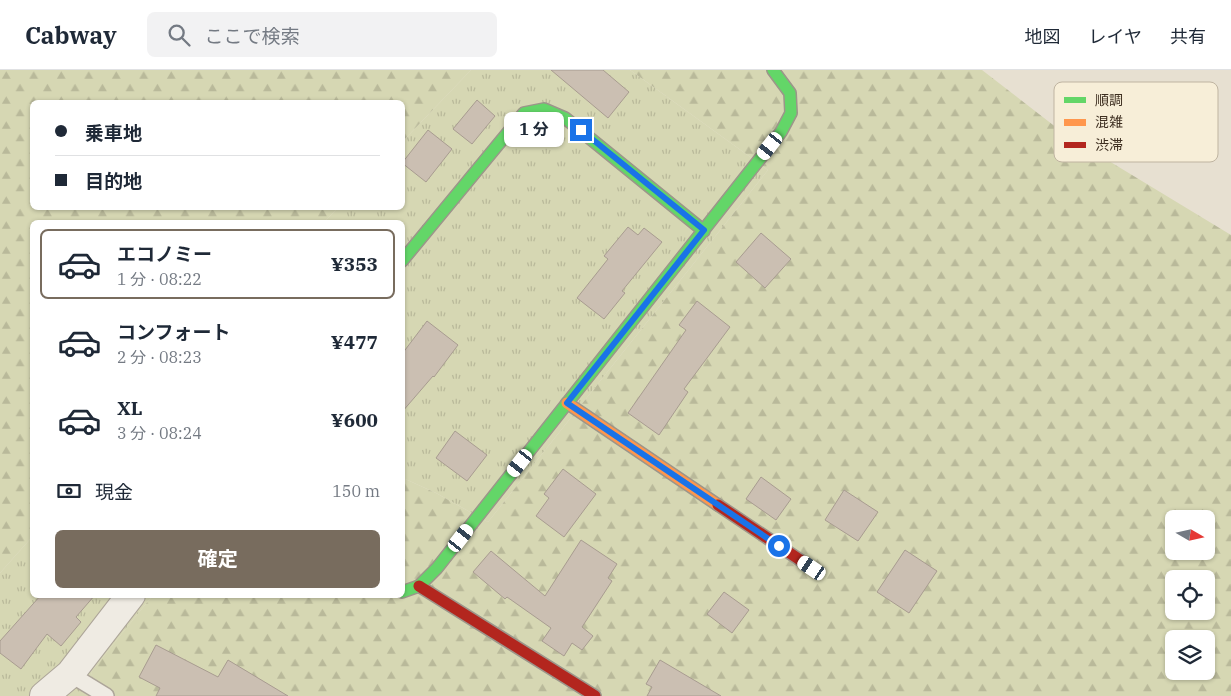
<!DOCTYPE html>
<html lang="ja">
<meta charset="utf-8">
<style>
body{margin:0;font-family:"IBM Plex Serif","Noto Sans JP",serif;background:#f2f2f3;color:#1f2937;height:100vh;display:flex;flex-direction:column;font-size:19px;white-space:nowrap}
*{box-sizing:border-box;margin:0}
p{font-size:16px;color:#747a83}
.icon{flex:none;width:28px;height:28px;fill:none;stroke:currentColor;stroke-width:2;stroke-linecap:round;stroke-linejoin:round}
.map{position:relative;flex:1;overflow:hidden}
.details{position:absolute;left:30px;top:150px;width:375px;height:378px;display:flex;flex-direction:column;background:#fff;border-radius:8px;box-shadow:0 1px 4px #0004}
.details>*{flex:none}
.banner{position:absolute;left:30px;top:30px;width:375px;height:110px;border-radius:8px;box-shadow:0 1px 4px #0004;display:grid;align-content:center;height:110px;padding:0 25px;background:#fff}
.needle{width:32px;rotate:99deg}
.tools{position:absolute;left:1165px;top:440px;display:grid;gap:10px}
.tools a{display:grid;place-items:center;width:50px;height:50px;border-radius:8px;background:#fff;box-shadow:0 1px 4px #0004;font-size:25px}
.end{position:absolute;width:22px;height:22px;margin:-11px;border:6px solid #1a73e8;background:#fff;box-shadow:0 0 0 2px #fff}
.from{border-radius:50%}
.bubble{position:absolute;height:35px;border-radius:8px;background:#fff;box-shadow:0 1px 4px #0004;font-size:16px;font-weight:700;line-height:35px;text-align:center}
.car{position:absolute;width:15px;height:30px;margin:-15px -8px;border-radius:6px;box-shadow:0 0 4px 1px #0007;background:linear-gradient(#fff 24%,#345 0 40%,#fff 0 76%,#345 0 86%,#fff 0)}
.banner b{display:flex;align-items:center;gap:18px;height:48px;font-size:19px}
.banner b+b{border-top:1px solid #e0e1e3}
.banner i{width:12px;height:12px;background:#1f2937}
ul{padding:9px 0 0;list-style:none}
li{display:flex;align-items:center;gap:15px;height:70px;margin:0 10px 8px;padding:0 15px;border:2px solid transparent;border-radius:8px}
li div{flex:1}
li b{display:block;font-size:19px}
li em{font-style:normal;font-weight:700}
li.current{border-color:#786c5e}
li>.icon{width:45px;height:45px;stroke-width:1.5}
.pay{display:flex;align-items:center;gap:12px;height:55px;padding:0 25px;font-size:19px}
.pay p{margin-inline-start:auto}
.primary-button{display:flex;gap:10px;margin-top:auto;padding:10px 25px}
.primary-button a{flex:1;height:58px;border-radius:8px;background:#786c5e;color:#fff;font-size:20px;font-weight:700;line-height:58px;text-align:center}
header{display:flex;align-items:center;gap:30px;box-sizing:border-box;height:70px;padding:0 25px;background:#fff;border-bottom:1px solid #e0e1e3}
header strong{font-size:24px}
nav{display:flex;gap:28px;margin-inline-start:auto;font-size:18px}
.search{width:350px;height:45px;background:#f2f2f3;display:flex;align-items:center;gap:12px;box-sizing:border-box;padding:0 18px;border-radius:8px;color:#747a83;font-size:19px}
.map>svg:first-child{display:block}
.grass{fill:url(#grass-tufts)}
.forest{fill:url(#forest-firs);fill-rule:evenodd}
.building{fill:#cbbfb2;stroke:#a89c90}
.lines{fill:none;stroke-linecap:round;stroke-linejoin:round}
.lane-casing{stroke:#ada599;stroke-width:18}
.street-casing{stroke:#ada599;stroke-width:30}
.fast-casing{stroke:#9c958a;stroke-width:14}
.slow-casing{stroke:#9c958a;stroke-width:14}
.jam-casing{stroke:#9c958a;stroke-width:14}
.lane{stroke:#efebe3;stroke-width:15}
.street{stroke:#efebe3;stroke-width:28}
.fast{stroke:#63d668;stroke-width:11}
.slow{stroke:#ff974d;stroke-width:11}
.jam{stroke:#b3261e;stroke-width:11}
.route{stroke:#1a73e8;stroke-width:6}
.key{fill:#f7eed8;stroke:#bfb4a1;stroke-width:1}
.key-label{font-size:14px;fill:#3d2e20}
</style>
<header>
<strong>Cabway</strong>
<div class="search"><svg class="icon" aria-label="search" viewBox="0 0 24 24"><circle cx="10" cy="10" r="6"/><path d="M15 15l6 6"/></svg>ここで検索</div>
<nav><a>地図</a><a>レイヤ</a><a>共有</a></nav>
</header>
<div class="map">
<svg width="1231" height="626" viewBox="0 0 1231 626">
<defs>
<pattern id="grass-tufts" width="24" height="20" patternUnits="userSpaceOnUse" patternTransform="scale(1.25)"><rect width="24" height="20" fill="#d6d7b3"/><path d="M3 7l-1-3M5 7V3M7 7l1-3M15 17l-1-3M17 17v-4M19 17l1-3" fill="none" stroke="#b9b99a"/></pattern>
<pattern id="forest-firs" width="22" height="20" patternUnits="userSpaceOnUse" patternTransform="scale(1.25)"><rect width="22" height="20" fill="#d6d7b3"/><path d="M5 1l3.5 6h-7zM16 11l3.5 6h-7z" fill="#b9b99a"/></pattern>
</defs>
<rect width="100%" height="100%" fill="#e7e0d1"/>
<!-- grass -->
<path class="grass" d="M471 0H630L768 100 488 452 436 423 403 408 402 152H324L338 138H402L403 71Z
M32 467V525H153L91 602 99 626H0V503Z"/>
<!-- forest -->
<path class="forest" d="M0 0H471L403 71 402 32H32V138H338L324 152H32V467L0 503Z
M630 0H982L1066 65 1231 165V626H99L91 602 153 525H402L403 408 436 423 488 452 768 100ZM1174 449H1206V481H1174ZM1174 509H1206V541H1174ZM1174 569H1206V601H1174Z"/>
<!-- building -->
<path class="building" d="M551 0H603L629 22 608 48Z
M477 30 495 46 472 74 453 59Z
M428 60 452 79 426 112 402 93Z
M628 157 638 165 644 158 662 172 622 221 625 223 604 249 577 228 608 189 604 186Z
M761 163 791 189 765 218 736 192Z
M697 231 730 257 684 319 688 322 659 365 628 343 686 260 679 255Z
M427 251 458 275 434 307 433 306 402 342V284Z
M455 361 487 385 467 411 436 388Z
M563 399 596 424 564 467 536 446 549 428 544 424Z
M761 407 791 429 776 450 746 429Z
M844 420 878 442 858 471 825 450Z
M581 470 617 494 608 508 612 511 582 557 593 566 582 580 572 573 564 586 542 571 551 558 507 527 505 529 473 502 491 481 545 526Z
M905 480 937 501 909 543 877 522Z
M724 522 749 540 732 563 707 544Z
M41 525H95L76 547 81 552 61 576 47 564 21 599 0 583V571Z
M156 575 218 607 228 590 288 626H156L160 618 139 607Z
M660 590 721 626H647L652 617 646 614Z"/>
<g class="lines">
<!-- lane casing -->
<g class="lane-casing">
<path id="lane" d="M70 604 106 626"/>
</g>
<!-- street casing -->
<g class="street-casing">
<path id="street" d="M44 626 70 604 131 525"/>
</g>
<!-- fast casing -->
<g class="fast-casing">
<path id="fast" d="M402 191 524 43 544 39 565 48 704 161
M402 522 419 516 437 498 781 62 791 43 790 23 773 0"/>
</g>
<!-- slow casing -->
<g class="slow-casing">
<path id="slow" d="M567 333 718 435"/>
</g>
<!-- jam casing -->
<g class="jam-casing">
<path id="jam" d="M718 435 812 498
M419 516 595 626"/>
</g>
<!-- lane -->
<use href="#lane" class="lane"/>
<!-- street -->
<use href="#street" class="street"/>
<!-- fast -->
<use href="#fast" class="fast"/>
<!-- slow -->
<use href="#slow" class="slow"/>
<!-- jam -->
<use href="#jam" class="jam"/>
</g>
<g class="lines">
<!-- route -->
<path class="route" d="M581 60 704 160 567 333 779 476"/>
</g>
<!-- legend -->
<rect x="1054" y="12" width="164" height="80" rx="8" class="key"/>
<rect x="1064" y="27" width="22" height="6" fill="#63d668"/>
<rect x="1064" y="49" width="22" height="7" fill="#ff974d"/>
<rect x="1064" y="72" width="22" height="6" fill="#b3261e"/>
<g class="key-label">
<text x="1095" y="35">順調</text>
<text x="1095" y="57">混雑</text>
<text x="1095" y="80">渋滞</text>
</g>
</svg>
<div class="tools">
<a><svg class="needle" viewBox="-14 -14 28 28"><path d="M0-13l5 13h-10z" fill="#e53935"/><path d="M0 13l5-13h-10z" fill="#747a83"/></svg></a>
<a><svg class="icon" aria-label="locate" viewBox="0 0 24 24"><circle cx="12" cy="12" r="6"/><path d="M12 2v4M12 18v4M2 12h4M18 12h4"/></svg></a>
<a><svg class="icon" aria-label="layers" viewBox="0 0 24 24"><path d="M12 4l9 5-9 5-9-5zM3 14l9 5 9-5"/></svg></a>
</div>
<i class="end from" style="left:779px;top:476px"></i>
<i class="end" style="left:581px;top:60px"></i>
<div class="bubble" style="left:504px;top:42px;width:60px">1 分</div>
<i class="car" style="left:770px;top:76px;rotate:218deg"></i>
<i class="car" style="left:520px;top:393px;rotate:218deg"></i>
<i class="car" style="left:461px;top:468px;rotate:38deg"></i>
<i class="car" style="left:812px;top:498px;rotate:304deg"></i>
<div class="banner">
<b><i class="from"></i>乗車地</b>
<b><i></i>目的地</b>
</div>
<section class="details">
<ul>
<li class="current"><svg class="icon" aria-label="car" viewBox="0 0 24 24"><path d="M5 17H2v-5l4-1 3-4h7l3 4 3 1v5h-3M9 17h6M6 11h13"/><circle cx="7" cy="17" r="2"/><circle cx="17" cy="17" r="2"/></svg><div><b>エコノミー</b><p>1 分 · 08:22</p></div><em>¥353</em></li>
<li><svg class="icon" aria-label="car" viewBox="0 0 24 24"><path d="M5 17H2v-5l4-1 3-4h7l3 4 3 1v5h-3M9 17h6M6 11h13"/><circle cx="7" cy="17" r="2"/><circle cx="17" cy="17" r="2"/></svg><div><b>コンフォート</b><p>2 分 · 08:23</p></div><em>¥477</em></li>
<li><svg class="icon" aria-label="car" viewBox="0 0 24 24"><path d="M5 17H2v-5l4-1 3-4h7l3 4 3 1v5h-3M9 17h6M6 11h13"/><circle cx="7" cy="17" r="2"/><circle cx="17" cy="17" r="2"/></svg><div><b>XL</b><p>3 分 · 08:24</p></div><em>¥600</em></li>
</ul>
<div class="pay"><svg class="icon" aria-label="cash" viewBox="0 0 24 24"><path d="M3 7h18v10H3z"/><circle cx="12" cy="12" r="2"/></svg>現金<p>150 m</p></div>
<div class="primary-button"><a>確定</a></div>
</section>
</div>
